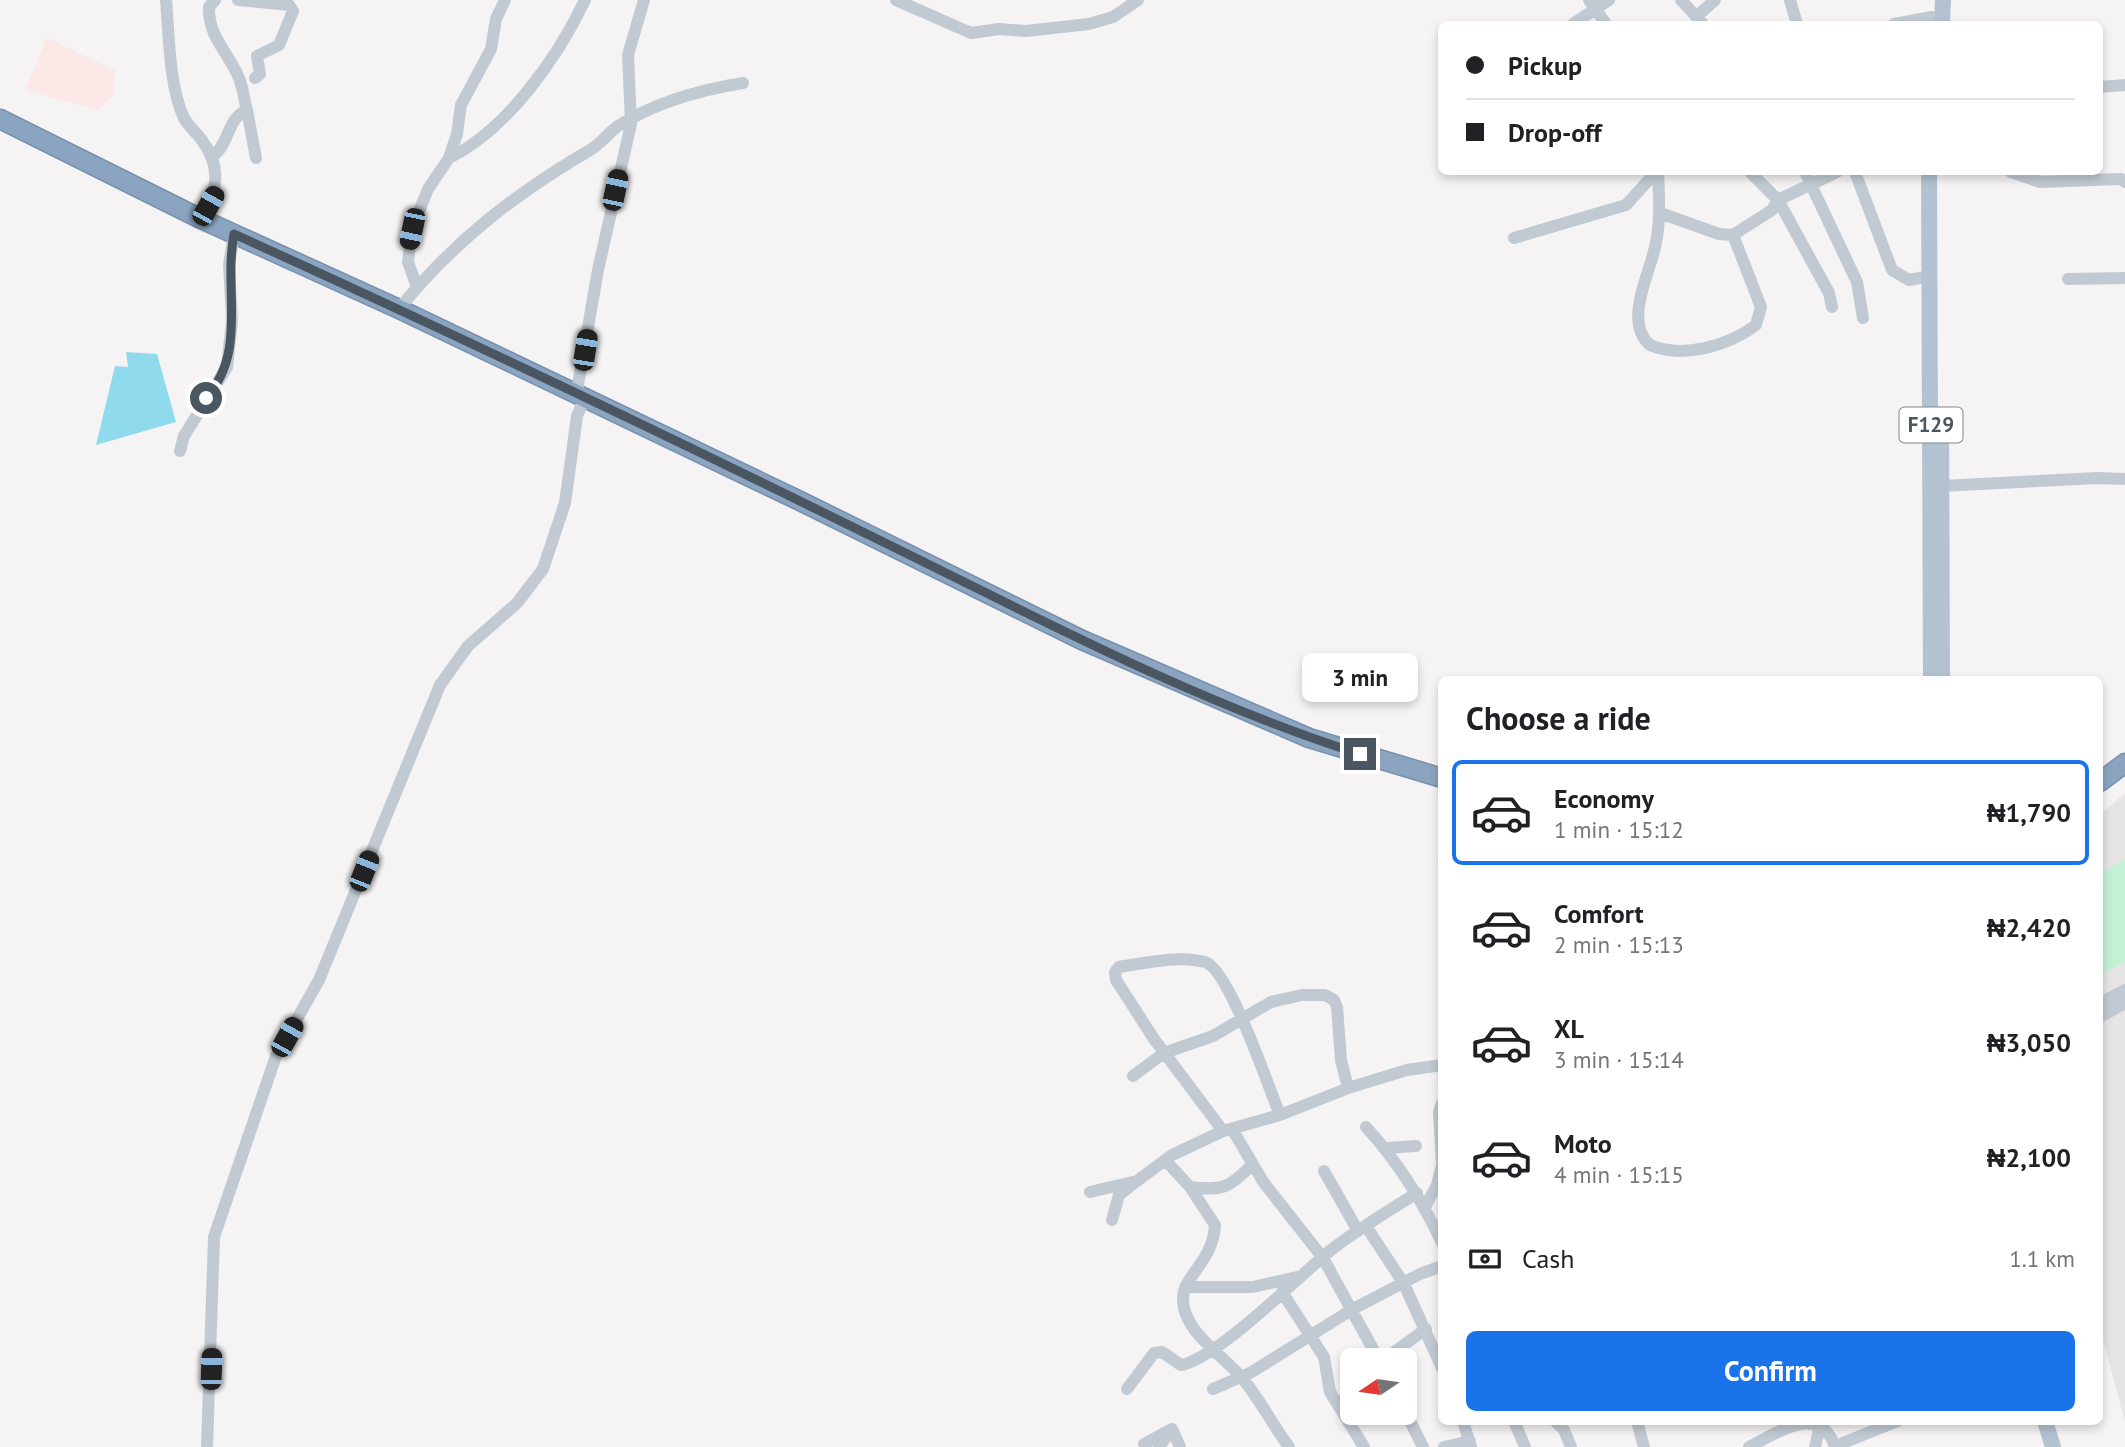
<!DOCTYPE html>
<meta charset="utf-8">
<style>
body{margin:0;font-family:"PT Sans",sans-serif;background:#f2f2f2;color:#202124;height:100vh;display:flex;flex-direction:column;font-size:26px;white-space:nowrap}
*{box-sizing:border-box;margin:0}
p{font-size:23px;color:#757577}
.icon{flex:none;width:38px;height:38px;fill:none;stroke:currentColor;stroke-width:2;stroke-linecap:round;stroke-linejoin:round}
.map{position:relative;flex:1;overflow:hidden}
.details{position:absolute;left:1438px;top:676px;width:665px;height:749px;display:flex;flex-direction:column;background:#fff;border-radius:10px;box-shadow:0 4px 10px #0003}
.details>*{flex:none}
.banner{position:absolute;left:1438px;top:21px;width:665px;height:154px;border-radius:10px;box-shadow:0 4px 10px #0003;display:grid;align-content:center;height:154px;padding:0 28px;background:#fff}
.needle{width:46px;rotate:257deg}
.fabs{position:absolute;left:1340px;top:1348px;display:grid;gap:14px}
.fabs a{display:grid;place-items:center;width:77px;height:77px;border-radius:10px;background:#fff;box-shadow:0 4px 10px #0003;font-size:35px}
.end{position:absolute;width:32px;height:32px;margin:-16px;border:9px solid #4a5661;background:#fff;box-shadow:0 0 0 4px #fff}
.from{border-radius:50%}
.bubble{position:absolute;height:49px;border-radius:10px;background:#fff;box-shadow:0 4px 10px #0003;font-size:23px;font-weight:700;line-height:49px;text-align:center}
.car{position:absolute;width:21px;height:42px;margin:-21px -10px;border-radius:9px;box-shadow:0 0 5px 2px #0007;background:linear-gradient(#222 24%,#8ab4d8 0 40%,#222 0 76%,#8ab4d8 0 86%,#222 0)}
.banner b{display:flex;align-items:center;gap:24px;height:66px;font-size:26px}
.banner b+b{border-top:2px solid #e0e0e0}
.banner i{width:18px;height:18px;background:#202124}
ul{padding:0;list-style:none}
li{display:flex;align-items:center;gap:21px;height:105px;margin:0 14px 10px;padding:0 14px;border:4px solid transparent;border-radius:10px}
li div{flex:1}
li b{display:block;font-size:26px}
li em{font-style:normal;font-weight:700}
li.active{border-color:#1a73e8}
li>.icon{width:63px;height:63px;stroke-width:1.5}
h2{padding:0 28px;font-size:32px;line-height:84px}
.pay{display:flex;align-items:center;gap:18px;height:77px;padding:0 28px;font-size:26px}
.pay p{margin-inline-start:auto}
.cta{display:flex;gap:14px;margin-top:auto;padding:14px 28px}
.cta a{flex:1;height:80px;border-radius:10px;background:#1a73e8;color:#fff;font-size:28px;font-weight:700;line-height:80px;text-align:center}
.map>svg:first-child{display:block}
.education{fill:#e6e4e5}
.medical{fill:#fce8e6}
.green{fill:#c3f1d5}
.water{fill:#90daee}
.lines{fill:none;stroke-linecap:round;stroke-linejoin:round}
.highway-casing{stroke:#7690ad;stroke-width:21}
.minor{stroke:#c1cad2;stroke-width:12}
.major{stroke:#b3c2d1;stroke-width:16}
.highway{stroke:#8ba5c1;stroke-width:18}
.route{stroke:#4a5661;stroke-width:9}
.labels{text-anchor:middle;stroke-width:7;stroke-linejoin:round;paint-order:stroke}
.shield{fill:#fff;stroke:#808990;stroke-width:2}
.shield-label{font-size:21px;font-weight:bold;fill:#4a5661}
</style>
<div class="map">
<svg width="2125" height="1447" viewBox="0 0 2125 1447">
<rect width="100%" height="100%" fill="#f5f3f3"/>
<!-- education -->
<path class="education" d="M2125 794V1422L2100 1329V814Z"/>
<!-- medical -->
<path class="medical" d="M47 38 115 70 114 95 98 110 25 90Z"/>
<!-- green -->
<path class="green" d="M2125 859V961L2100 976V874Z"/>
<!-- water -->
<path class="water" d="M126 352 157 354 176 422 96 445 115 366 128 367Z"/>
<g class="lines">
<!-- highway casing -->
<g class="highway-casing">
<path id="highway" d="M0 119 201 219 399 309 800 501 1082 640 1309 738 1442 778
M2100 782 2125 763"/>
</g>
<!-- minor -->
<path class="minor" d="M166 0C169 35 169 86 184 118 188 126 196 132 201 139 223 168 217 190 201 219
M215 0 209 7C208 37 229 53 239 78 243 88 244 100 247 110
M238 0 289 5 293 11 279 45 257 56 260 74 255 78
M896 0 971 33 999 29 1026 31 1089 24 1113 17 1138 0
M1589 0 1606 24
M1681 0 1703 24
M1790 0 1797 24
M1696 17 1715 0
M1573 24 1609 0
M1894 24 1932 17
M2100 87 2125 85
M213 156C229 145 227 118 247 110L256 158
M449 158C507 130 558 57 585 0
M1658 172C1659 197 1661 222 1655 247 1650 273 1623 322 1650 345 1682 359 1728 346 1756 325L1761 307 1733 235
M1750 172 1778 200 1829 293 1832 307
M1805 172 1857 282 1863 318
M1855 172 1892 270 1909 280 1930 276
M2011 172 2040 182 2121 179 2125 182
M1660 213 1719 234 1733 235 1772 210 1778 200 1837 172
M1514 238 1626 205 1656 172
M2068 279 2125 278
M417 287 408 262 412 229 428 189 449 158 457 134 461 105 491 49 496 19 505 0
M399 309C454 241 515 194 590 150 601 144 608 133 618 126 656 102 699 90 743 83
M576 396 598 270 631 124 628 55 644 0
M180 451 184 436 227 367 232 321 229 265 234 234
M1942 486 2097 478 2125 479
M2100 1003 2125 990
M2100 1017 2125 1003
M1133 1076 1164 1053 1213 1036 1271 1002 1302 995H1325L1334 1000 1337 1007 1341 1060 1348 1088
M1442 1103 1439 1112 1442 1163
M1366 1127C1398 1162 1422 1200 1442 1243
M1232 1129 1264 1183 1323 1258 1379 1360
M1223 1131 1154 1039 1116 980 1115 972 1119 967C1145 963 1178 955 1205 962 1229 969 1268 1086 1280 1115
M1386 1148 1416 1146
M1165 1160 1190 1187 1215 1225C1213 1262 1183 1276 1183 1298 1182 1332 1225 1356 1243 1379 1260 1400 1273 1425 1289 1447
M1324 1171 1358 1231
M1190 1187C1223 1191 1228 1188 1251 1166
M1090 1192 1137 1181 1172 1155 1223 1131 1280 1115 1351 1087 1407 1070 1442 1065
M1425 1207 1437 1185 1442 1165
M1112 1220 1119 1195 1134 1183
M1366 1226 1404 1284 1442 1368
M1185 1287H1253L1297 1277
M1282 1292 1324 1357 1330 1392 1364 1447
M1383 1360 1426 1329
M1127 1389 1154 1353 1162 1352 1181 1365C1217 1359 1299 1276 1331 1250 1358 1229 1388 1211 1417 1193
M1213 1389 1250 1373 1353 1309 1420 1274 1442 1266
M1405 1411 1423 1447
M1463 1421 1471 1447
M1514 1421 1525 1447
M1555 1421 1564 1430 1571 1447
M1637 1421 1644 1447
M1172 1429 1180 1447
M1144 1444 1172 1429 1159 1447
M1835 1446 1898 1421
M207 1447 214 1237 276 1056 319 980 440 685 468 646 517 603 543 569 565 503 577 416 584 400
M1444 1447 1470 1441
M1749 1447C1777 1433 1820 1402 1835 1447
M1815 1447 1821 1421"/>
<!-- major -->
<path class="major" d="M1942 24 1943 0
M1929 172 1931 679
M1941 415 1942 679
M2045 1421 2053 1447"/>
<!-- highway -->
<use href="#highway" class="highway"/>
</g>
<g class="lines">
<!-- route -->
<path class="route" d="M206 398C248 351 223 291 234 234 448 331 660 432 871 536 1031 614 1190 700 1360 754"/>
</g>
<g class="labels">
<!-- shield labels -->
<rect class="shield" x="1899.5" y="407.5" width="63" height="35" rx="5"/>
<g class="shield-label">
<text x="1931" y="432">F129</text>
</g>
</g>
</svg>
<div class="fabs">
<a><svg class="needle" viewBox="-14 -14 28 28"><path d="M0-13l5 13h-10z" fill="#e53935"/><path d="M0 13l5-13h-10z" fill="#757577"/></svg></a>
</div>
<i class="end from" style="left:206px;top:398px"></i>
<i class="end" style="left:1360px;top:754px"></i>
<div class="bubble" style="left:1302px;top:653px;width:116px">3 min</div>
<i class="car" style="left:615px;top:190px;rotate:12deg"></i>
<i class="car" style="left:208px;top:206px;rotate:29deg"></i>
<i class="car" style="left:412px;top:229px;rotate:192deg"></i>
<i class="car" style="left:585px;top:350px;rotate:9deg"></i>
<i class="car" style="left:364px;top:871px;rotate:22deg"></i>
<i class="car" style="left:287px;top:1037px;rotate:29deg"></i>
<i class="car" style="left:211px;top:1369px;rotate:2deg"></i>
<div class="banner">
<b><i class="from"></i>Pickup</b>
<b><i></i>Drop-off</b>
</div>
<section class="details">
<h2>Choose a ride</h2>
<ul>
<li class="active"><svg class="icon" aria-label="car" viewBox="0 0 24 24"><path d="M5 17H2v-5l4-1 3-4h7l3 4 3 1v5h-3M9 17h6M6 11h13"/><circle cx="7" cy="17" r="2"/><circle cx="17" cy="17" r="2"/></svg><div><b>Economy</b><p>1 min · 15:12</p></div><em>₦1,790</em></li>
<li><svg class="icon" aria-label="car" viewBox="0 0 24 24"><path d="M5 17H2v-5l4-1 3-4h7l3 4 3 1v5h-3M9 17h6M6 11h13"/><circle cx="7" cy="17" r="2"/><circle cx="17" cy="17" r="2"/></svg><div><b>Comfort</b><p>2 min · 15:13</p></div><em>₦2,420</em></li>
<li><svg class="icon" aria-label="car" viewBox="0 0 24 24"><path d="M5 17H2v-5l4-1 3-4h7l3 4 3 1v5h-3M9 17h6M6 11h13"/><circle cx="7" cy="17" r="2"/><circle cx="17" cy="17" r="2"/></svg><div><b>XL</b><p>3 min · 15:14</p></div><em>₦3,050</em></li>
<li><svg class="icon" aria-label="car" viewBox="0 0 24 24"><path d="M5 17H2v-5l4-1 3-4h7l3 4 3 1v5h-3M9 17h6M6 11h13"/><circle cx="7" cy="17" r="2"/><circle cx="17" cy="17" r="2"/></svg><div><b>Moto</b><p>4 min · 15:15</p></div><em>₦2,100</em></li>
</ul>
<div class="pay"><svg class="icon" aria-label="cash" viewBox="0 0 24 24"><path d="M3 7h18v10H3z"/><circle cx="12" cy="12" r="2"/></svg>Cash<p>1.1 km</p></div>
<div class="cta"><a>Confirm</a></div>
</section>
</div>
